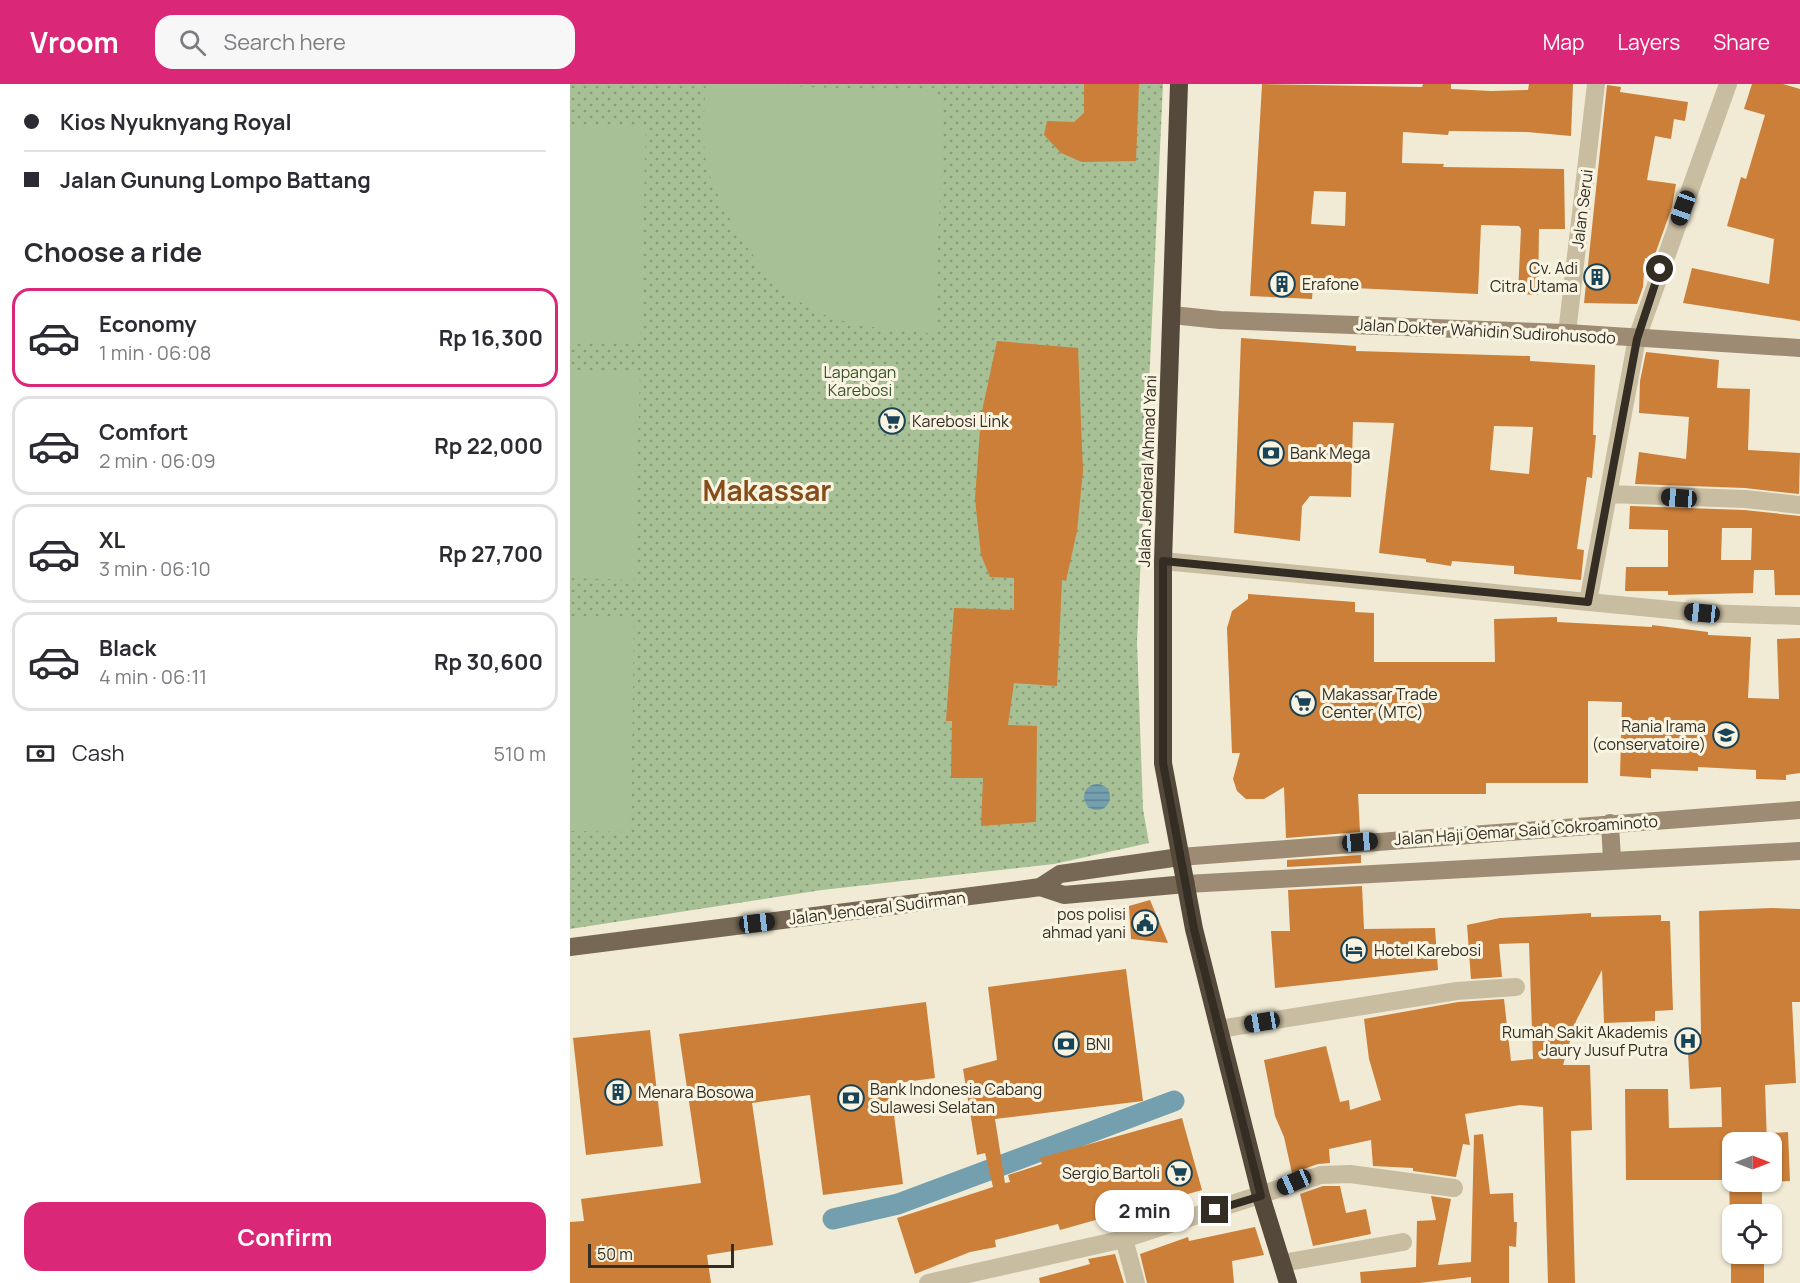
<!DOCTYPE html>
<meta charset="utf-8">
<style>
body{margin:0;font-family:Manrope,sans-serif;background:#f7f7f7;color:#2b2b33;height:100vh;display:flex;flex-direction:column;font-size:22px;white-space:nowrap}
*{box-sizing:border-box;margin:0}
p{font-size:20px;color:#7c7c81}
.icon{flex:none;width:33px;height:33px;fill:none;stroke:currentColor;stroke-width:2;stroke-linecap:round;stroke-linejoin:round}
.map{position:relative;flex:1;overflow:hidden}
.side{display:flex;flex-direction:column;background:#fff;width:570px}
.side>*{flex:none}
.banner{display:grid;align-content:center;height:132px;padding:0 24px;background:#fff}
.needle{width:39px;rotate:90deg}
.buttons{position:absolute;left:1152px;top:1048px;display:grid;gap:12px}
.buttons a{display:grid;place-items:center;width:60px;height:60px;border-radius:12px;background:#fff;box-shadow:0 2px 4px #0004;font-size:30px}
.scale{position:absolute;left:18px;bottom:15px;width:146px;box-sizing:border-box;padding-left:6px;border:3px solid #332d24;border-top:0;font-size:16px;line-height:21px;white-space:nowrap;color:#332d24;-webkit-text-stroke:4px #f9f4e1;paint-order:stroke}
.end{position:absolute;width:27px;height:27px;margin:-14px;border:8px solid #332d24;background:#fff;box-shadow:0 0 0 3px #fff}
.from{border-radius:50%}
.bubble{position:absolute;height:42px;border-radius:18px;background:#fff;box-shadow:0 2px 4px #0004;font-size:20px;font-weight:700;line-height:42px;text-align:center}
.car{position:absolute;width:18px;height:36px;margin:-18px -9px;border-radius:8px;box-shadow:0 0 4px 2px #0007;background:linear-gradient(#222 24%,#8ab4d8 0 40%,#222 0 76%,#8ab4d8 0 86%,#222 0)}
.banner b{display:flex;align-items:center;gap:21px;height:57px;font-size:22px}
.banner b+b{border-top:2px solid #e1e1e2}
.banner i{width:15px;height:15px;background:#2b2b33}
ul{padding:0;list-style:none}
li{display:flex;align-items:center;gap:18px;height:99px;margin:0 12px 9px;padding:0 12px;border:3px solid #e1e1e2;border-radius:18px}
li div{flex:1}
li b{display:block;font-size:22px}
li em{font-style:normal;font-weight:700}
li.on{border-color:#db2777}
li>.icon{width:54px;height:54px;stroke-width:1.5}
h2{padding:0 24px;font-size:27px;line-height:72px}
.pay{display:flex;align-items:center;gap:15px;height:66px;padding:0 24px;font-size:22px}
.pay p{margin-inline-start:auto}
.action{display:flex;gap:12px;margin-top:auto;padding:12px 24px}
.action a{flex:1;height:69px;border-radius:18px;background:#db2777;color:#fff;font-size:24px;font-weight:700;line-height:69px;text-align:center}
header{display:flex;align-items:center;gap:36px;box-sizing:border-box;height:84px;padding:0 30px;background:#db2777;color:#fff}
header strong{font-size:28px}
nav{display:flex;gap:33px;margin-inline-start:auto;font-size:21px}
.search{width:420px;height:54px;background:#f7f7f7;display:flex;align-items:center;gap:15px;box-sizing:border-box;padding:0 21px;border-radius:18px;color:#7c7c81;font-size:22px}
main{display:flex;flex:1;min-height:0}
.map>svg:first-child{display:block}
.park{fill:url(#park-dots)}
.pitch{fill:#a8c095}
.water{fill:url(#water-rules)}
.lines{fill:none;stroke-linecap:round;stroke-linejoin:round}
.canal{stroke:#739faf;stroke-width:21}
.building{fill:#cb7f39;fill-rule:evenodd}
.street{stroke:#c9bda1;stroke-width:18}
.secondary{stroke:#9d8c73;stroke-width:18}
.primary{stroke:#766854;stroke-width:18}
.highway{stroke:#55493b;stroke-width:18}
.route{stroke:#332d24;stroke-width:8}
.labels{text-anchor:middle;stroke-width:6;stroke-linejoin:round;paint-order:stroke}
.street-label{font-size:16px;fill:#332d24;stroke:#f9f4e1}
.poi-label{font-size:16px;fill:#332d24;stroke:#f9f4e1;text-anchor:start}
.park-label{font-size:16px;fill:#385227;stroke:#f9f4e1}
.town-label{font-size:28px;font-weight:bold;fill:#854d1a;stroke:#f9f4e1}
</style>
<header>
<strong>Vroom</strong>
<div class="search"><svg class="icon" aria-label="search" viewBox="0 0 24 24"><circle cx="10" cy="10" r="6"/><path d="M15 15l6 6"/></svg>Search here</div>
<nav><a>Map</a><a>Layers</a><a>Share</a></nav>
</header>
<main>
<section class="side">
<div class="banner">
<b><i class="from"></i>Kios Nyuknyang Royal</b>
<b><i></i>Jalan Gunung Lompo Battang</b>
</div>
<h2>Choose a ride</h2>
<ul>
<li class="on"><svg class="icon" aria-label="car" viewBox="0 0 24 24"><path d="M5 17H2v-5l4-1 3-4h7l3 4 3 1v5h-3M9 17h6M6 11h13"/><circle cx="7" cy="17" r="2"/><circle cx="17" cy="17" r="2"/></svg><div><b>Economy</b><p>1 min · 06:08</p></div><em>Rp 16,300</em></li>
<li><svg class="icon" aria-label="car" viewBox="0 0 24 24"><path d="M5 17H2v-5l4-1 3-4h7l3 4 3 1v5h-3M9 17h6M6 11h13"/><circle cx="7" cy="17" r="2"/><circle cx="17" cy="17" r="2"/></svg><div><b>Comfort</b><p>2 min · 06:09</p></div><em>Rp 22,000</em></li>
<li><svg class="icon" aria-label="car" viewBox="0 0 24 24"><path d="M5 17H2v-5l4-1 3-4h7l3 4 3 1v5h-3M9 17h6M6 11h13"/><circle cx="7" cy="17" r="2"/><circle cx="17" cy="17" r="2"/></svg><div><b>XL</b><p>3 min · 06:10</p></div><em>Rp 27,700</em></li>
<li><svg class="icon" aria-label="car" viewBox="0 0 24 24"><path d="M5 17H2v-5l4-1 3-4h7l3 4 3 1v5h-3M9 17h6M6 11h13"/><circle cx="7" cy="17" r="2"/><circle cx="17" cy="17" r="2"/></svg><div><b>Black</b><p>4 min · 06:11</p></div><em>Rp 30,600</em></li>
</ul>
<div class="pay"><svg class="icon" aria-label="cash" viewBox="0 0 24 24"><path d="M3 7h18v10H3z"/><circle cx="12" cy="12" r="2"/></svg>Cash<p>510 m</p></div>
<div class="action"><a>Confirm</a></div>
</section>
<div class="map">
<svg width="1230" height="1199" viewBox="0 0 1230 1199">
<defs>
<pattern id="park-dots" width="8" height="8" patternUnits="userSpaceOnUse" patternTransform="scale(1.5)"><rect width="8" height="8" fill="#a8c095"/><path d="M2 2h.1M6 6h.1" fill="none" stroke="#899c79" stroke-width="1.8" stroke-linecap="round"/></pattern>
<pattern id="water-rules" width="6" height="5" patternUnits="userSpaceOnUse" patternTransform="scale(1.5)"><rect width="6" height="5" fill="#739faf"/><path d="M0 2.5h6" fill="none" stroke="#5f828e"/></pattern>
</defs>
<rect width="100%" height="100%" fill="#f1ebd5"/>
<!-- park -->
<path class="park" d="M0 0H593L567 558 573 725 579 759 484 780 252 806 0 845Z"/>
<!-- pitch -->
<path class="pitch" d="M136 0C211 0 286 6 362 8L373 22 365 250C328 246 287 244 252 230 200 209 152 134 137 82 132 64 134 20 136 0Z
M0 42 76 44 70 258 0 256Z
M0 286 70 288 64 496 0 494Z
M0 532 64 533 61 748 0 747Z"/>
<!-- water -->
<path class="water" d="M514 713a13 13 0 1 1 26 0a13 13 0 1 1-26 0Z"/>
<g class="lines">
<!-- canal -->
<path class="canal" d="M263 1135 328 1120 604 1017"/>
</g>
<!-- building -->
<path class="building" d="M514 0H569L566 77 512 78 491 69 474 51 477 37 504 38 514 29Z
M692 0 852 3 853 0H881V5L921 7 958 6 959 0H1003L1001 52 957 48 879 47 878 51 833 48 832 79 874 80 873 83 994 85 995 145H969L968 211 948 210 951 145 949 142 911 141 908 210 743 202 742 215 680 212ZM744 107 776 108 775 142 741 140Z
M1182 0H1213L1230 5V237L1113 219 1122 184 1199 200 1204 155 1157 142 1171 93 1176 95 1195 31 1174 25Z
M1037 1 1051 3 1050 8 1118 18 1115 37 1104 35 1101 55 1085 52 1077 96 1106 100 1102 123 1083 176 1075 174 1073 203 1067 220 1014 219Z
M671 254 786 262V267L960 272V277L1025 281 1023 351H1026L1022 394 1017 393 1007 465 1014 466 1011 496 944 490V482L882 477 881 482 856 478V475L809 469 824 339 783 338 781 413 740 412 732 422 730 457 664 449ZM924 342 963 343 959 390 920 386Z
M427 257 508 264 513 387 507 447 496 497 492 496 487 602 444 599 438 641 467 642 466 738 411 742 413 694H381L382 637H376L384 524 444 526V494L420 493 411 471 405 415 411 332Z
M1076 268 1149 276 1147 304 1180 305 1178 366 1230 369 1229 410 1175 404 1065 400 1069 368 1116 375 1119 333 1069 329 1070 297Z
M1060 422 1174 426 1230 432V511H1205L1204 486H1184L1183 509 1098 511V507H1055L1056 483H1098V446L1059 445ZM1152 444H1182L1181 476H1151Z
M678 510 785 518V528L804 529V578H925L924 535 987 533V538L1082 543V541L1138 548V551L1181 553 1178 614 1209 615 1207 555 1230 554V689L1216 691V696L1186 695V686L1128 683V687L1081 685V694L1050 692 1052 618 1018 617V699H916V710H788L790 748 716 754 714 703 694 715H676L667 707 663 695 670 669H662L657 544 662 527 678 515Z
M791 771V779L717 783V776Z
M792 802 794 845 865 844 868 886 705 904 701 847H720L718 806Z
M580 816 598 859 561 855 559 822Z
M1201 824 1230 825V918H1222L1226 999 1195 1001 1197 1059H1162V1096H1056L1055 1005H1098L1099 1044 1152 1043 1151 1003 1120 1005 1117 951 1131 950 1129 827Z
M1021 829V833L1091 831V837H1100L1103 926 1085 927V937L1034 939 1032 886 1006 937 993 981H1020L1022 1046 1001 1047 1005 1199H978L973 1023 950 1021 895 1030 900 1061 893 1060 886 1093 843 1087V1084L803 1082 801 1056 759 1065 760 1079 748 1080 722 1089 714 1053 705 1032 694 976 756 962 770 1018 779 1016 780 1026 811 1016 799 975 794 935 888 918 934 915 941 977 963 975 959 859 929 860 932 893 901 895 897 841 930 834Z
M556 885 573 1017 425 1035 435 1099 440 1098 438 1091 472 1080 470 1074 612 1034 632 1106 490 1146 488 1140 425 1156 426 1163 400 1168 345 1190 327 1134 423 1103 415 1069 407 1071 393 985 427 976 418 903Z
M356 918 365 994 320 1000 333 1100 253 1111 240 1011 182 1019 203 1161 137 1171 141 1199H0V1138L14 1137 11 1115 131 1099 109 950Z
M80 946 93 1062 16 1071 3 954Z
M1218 1048 1220 1097 1202 1098V1049Z
M913 1050 920 1110 943 1109 944 1138H947L946 1163 939 1162V1199H901V1193L849 1199H791L790 1188 846 1183 847 1137 866 1136 861 1112 881 1115 868 1181 901 1178 904 1051Z
M1159 1098H1192V1131H1160Z
M753 1102H770L776 1129 796 1125 801 1150 743 1162 730 1110Z
M685 1143 694 1171 662 1177 664 1199H577L570 1170 618 1153 619 1157Z
M545 1170 554 1199H470L469 1194 520 1180 518 1175Z
M1161 1170H1194V1199H1161Z"/>
<g class="lines">
<!-- street -->
<path class="street" d="M997 249 1026 0
M1038 410 1175 415 1230 421
M593 477 1132 529 1230 532
M1018 518 1067 254 1158 0
M649 945 887 907 946 903
M554 1155 566 1199
M712 1179 833 1158
M358 1199 554 1155 751 1091 780 1090 884 1104"/>
<!-- secondary -->
<path class="secondary" d="M602 231 650 236 997 249 1230 264
M1040 739 1042 776
M610 773 1230 726
M616 800 1230 767"/>
<!-- primary -->
<path class="primary" d="M470 803 494 811 616 800
M0 863 456 805 470 803 490 790 610 773"/>
<!-- highway -->
<path class="highway" d="M609 0 593 477V679L624 845 691 1112 718 1199"/>
</g>
<g class="lines">
<!-- route -->
<path class="route" d="M645 1126 691 1112 624 845 593 679V477L1018 518 1067 255 1090 185"/>
</g>
<!-- icons -->
<defs>
<g id="building-ring" transform="scale(1.35)"><circle r="9.5" fill="#f9f4e1" stroke="#194356" stroke-width="1.5"/><path d="M-4-6H4V6H1V3H-1V6H-4ZM-2.5-4.3h1.7v1.8h-1.7ZM.8-4.3h1.7v1.8H.8ZM-2.5-1h1.7V.8h-1.7ZM.8-1h1.7V.8H.8Z" fill="#194356"/></g>
<g id="supermarket-ring" transform="scale(1.35)"><circle r="9.5" fill="#f9f4e1" stroke="#194356" stroke-width="1.5"/><path d="M-6-5.5h2.5l.6 2H6L4.5 2H-2.5L-4.4-4H-6ZM-1.5 3.2a1.3 1.3 0 1 0 .1 0ZM3 3.2a1.3 1.3 0 1 0 .1 0Z" fill="#194356"/></g>
<g id="bank-ring" transform="scale(1.35)"><circle r="9.5" fill="#f9f4e1" stroke="#194356" stroke-width="1.5"/><path d="M-6-4H6V4H-6ZM0-2.3a2.3 2.3 0 1 0 0 4.6a2.3 2.3 0 1 0 0-4.6Z" fill="#194356"/></g>
<g id="school-ring" transform="scale(1.35)"><circle r="9.5" fill="#f9f4e1" stroke="#194356" stroke-width="1.5"/><path d="M0-5L7-2L0 1L-7-2ZM-4 1L0 2.5L4 1V4Q0 6-4 4Z" fill="#194356"/></g>
<g id="civic-ring" transform="scale(1.35)"><circle r="9.5" fill="#f9f4e1" stroke="#194356" stroke-width="1.5"/><path d="M-.6-6.5H3V-4.5H.6V-3L4-1V1h2V6H-6V1h2V-1L-.6-3ZM-1.2 2.5V6h2.4V2.5Z" fill="#194356"/></g>
<g id="hotel-ring" transform="scale(1.35)"><circle r="9.5" fill="#f9f4e1" stroke="#194356" stroke-width="1.5"/><path d="M-6-4.5h1.5V1H6V5H4.5V3h-9V5H-6ZM-4 0a1.8 1.8 0 1 1 3.6 0ZM.5 0V-2.5h3Q6-2.5 6 0Z" fill="#194356"/></g>
<g id="hospital-ring" transform="scale(1.35)"><circle r="9.5" fill="#f9f4e1" stroke="#194356" stroke-width="1.5"/><path d="M-5-5h3v3.5h4V-5h3V5h-3V1.5h-4V5h-3Z" fill="#194356"/></g>
</defs>
<g fill-rule="evenodd">
<use href="#building-ring" x="1027" y="193"/>
<use href="#building-ring" x="712" y="200"/>
<use href="#supermarket-ring" x="322" y="337"/>
<use href="#bank-ring" x="701" y="369"/>
<use href="#supermarket-ring" x="733" y="619"/>
<use href="#school-ring" x="1156" y="651"/>
<use href="#civic-ring" x="575" y="839"/>
<use href="#hotel-ring" x="784" y="866"/>
<use href="#hospital-ring" x="1118" y="957"/>
<use href="#bank-ring" x="496" y="960"/>
<use href="#building-ring" x="48" y="1008"/>
<use href="#bank-ring" x="281" y="1014"/>
<use href="#supermarket-ring" x="609" y="1089"/>
</g>
<g class="labels">
<!-- street labels -->
<g class="street-label">
<text transform="translate(1012 125) rotate(-83)" y="6">Jalan Serui</text>
<text transform="translate(916 247) rotate(3)" y="6">Jalan Dokter Wahidin Sudirohusodo</text>
<text transform="translate(577 387) rotate(-88)" y="6">Jalan Jenderal Ahmad Yani</text>
<text transform="translate(956 746) rotate(-4)" y="6">Jalan Haji Oemar Said Cokroaminoto</text>
<text transform="translate(307 824) rotate(-7)" y="6">Jalan Jenderal Sudirman</text>
</g>
<!-- poi labels -->
<g class="poi-label">
<text x="1008" y="190" text-anchor="end">Cv. Adi<tspan x="1008" dy="18">Citra Utama</tspan></text>
<text x="732" y="206">Erafone</text>
<text x="342" y="343">Karebosi Link</text>
<text x="720" y="375">Bank Mega</text>
<text x="752" y="616">Makassar Trade<tspan x="752" dy="18">Center (MTC)</tspan></text>
<text x="1136" y="648" text-anchor="end">Rania Irama<tspan x="1136" dy="18">(conservatoire)</tspan></text>
<text x="556" y="836" text-anchor="end">pos polisi<tspan x="556" dy="18">ahmad yani</tspan></text>
<text x="804" y="872">Hotel Karebosi</text>
<text x="1098" y="954" text-anchor="end">Rumah Sakit Akademis<tspan x="1098" dy="18">Jaury Jusuf Putra</tspan></text>
<text x="516" y="966">BNI</text>
<text x="300" y="1011">Bank Indonesia Cabang<tspan x="300" dy="18">Sulawesi Selatan</tspan></text>
<text x="68" y="1014">Menara Bosowa</text>
<text x="590" y="1095" text-anchor="end">Sergio Bartoli</text>
</g>
<!-- park labels -->
<g class="park-label">
<text x="290" y="294">Lapangan<tspan x="290" dy="18">Karebosi</tspan></text>
</g>
<!-- town labels -->
<g class="town-label">
<text x="197" y="417">Makassar</text>
</g>
</g>
</svg>
<div class="buttons">
<a><svg class="needle" viewBox="-14 -14 28 28"><path d="M0-13l5 13h-10z" fill="#e53935"/><path d="M0 13l5-13h-10z" fill="#7c7c81"/></svg></a>
<a><svg class="icon" aria-label="locate" viewBox="0 0 24 24"><circle cx="12" cy="12" r="6"/><path d="M12 2v4M12 18v4M2 12h4M18 12h4"/></svg></a>
</div>
<div class="scale">50 m</div>
<i class="end from" style="left:1090px;top:185px"></i>
<i class="end" style="left:645px;top:1126px"></i>
<div class="bubble" style="left:525px;top:1106px;width:99px">2 min</div>
<i class="car" style="left:1113px;top:124px;rotate:200deg"></i>
<i class="car" style="left:1109px;top:414px;rotate:274deg"></i>
<i class="car" style="left:1132px;top:529px;rotate:276deg"></i>
<i class="car" style="left:790px;top:758px;rotate:85deg"></i>
<i class="car" style="left:187px;top:839px;rotate:83deg"></i>
<i class="car" style="left:692px;top:938px;rotate:261deg"></i>
<i class="car" style="left:724px;top:1098px;rotate:246deg"></i>
</div>
</main>
